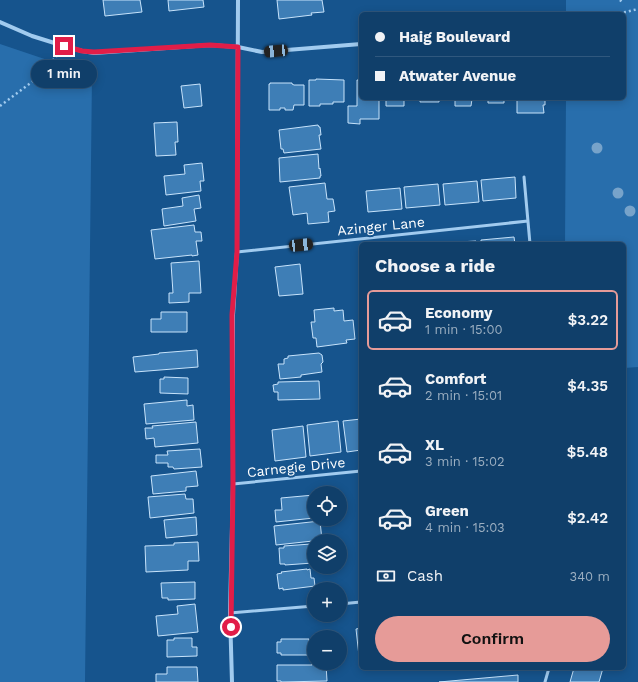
<!DOCTYPE html>
<meta charset="utf-8">
<style>
body{margin:0;font-family:"Work Sans",sans-serif;background:#194670;color:#f1f3f6;height:100vh;display:flex;flex-direction:column;font-size:15px;white-space:nowrap}
*{box-sizing:border-box;margin:0}
p{font-size:13px;color:#9cafc1}
.icon{flex:none;width:22px;height:22px;fill:none;stroke:currentColor;stroke-width:2;stroke-linecap:round;stroke-linejoin:round}
.map{position:relative;flex:1;overflow:hidden}
.details{position:absolute;left:359px;top:242px;width:267px;height:428px;display:flex;flex-direction:column;background:#103f6a;border-radius:6px;box-shadow:0 2px 10px #0003,0 0 0 1px #30587e}
.details>*{flex:none}
.banner{position:absolute;left:359px;top:12px;width:267px;height:88px;border-radius:6px;box-shadow:0 2px 10px #0003,0 0 0 1px #30587e;display:grid;align-content:center;height:88px;padding:0 16px;background:#103f6a}
.tools{position:absolute;left:307px;top:486px;display:grid;gap:8px}
.tools a{display:grid;place-items:center;width:40px;height:40px;border-radius:50%;background:#103f6a;box-shadow:0 2px 10px #0003,0 0 0 1px #30587e;font-size:20px}
.end{position:absolute;width:18px;height:18px;margin:-9px;border:5px solid #e11d48;background:#fff;box-shadow:0 0 0 2px #fff}
.from{border-radius:50%}
.bubble{position:absolute;height:28px;border-radius:14px;background:#103f6a;box-shadow:0 2px 10px #0003,0 0 0 1px #30587e;font-size:13px;font-weight:600;line-height:28px;text-align:center}
.car{position:absolute;width:12px;height:24px;margin:-12px -6px;border-radius:5px;box-shadow:0 0 3px 1px #0007;background:linear-gradient(#222 24%,#8ab4d8 0 40%,#222 0 76%,#8ab4d8 0 86%,#222 0)}
.banner b{display:flex;align-items:center;gap:14px;height:38px;font-size:15px}
.banner b+b{border-top:1px solid #30587e}
.banner i{width:10px;height:10px;background:#f1f3f6}
ul{padding:0;list-style:none}
li{display:flex;align-items:center;gap:12px;height:60px;margin:0 8px 6px;padding:0 8px;border:2px solid transparent;border-radius:6px}
li div{flex:1}
li b{display:block;font-size:15px}
li em{font-style:normal;font-weight:600}
li.on{border-color:#e69b98}
li>.icon{width:36px;height:36px;stroke-width:1.5}
h2{padding:0 16px;font-size:18px;line-height:48px}
.pay{display:flex;align-items:center;gap:10px;height:44px;padding:0 16px;font-size:15px}
.pay p{margin-inline-start:auto}
.primary-button{display:flex;gap:8px;margin-top:auto;padding:8px 16px}
.primary-button a{flex:1;height:46px;border-radius:24px;background:#e69b98;color:#111;font-size:16px;font-weight:600;line-height:46px;text-align:center}
.map>svg:first-child{display:block}
.green{fill:#286eac}
.building{fill:#3e7eb6;stroke:#c7e3fb}
.lines{fill:none;stroke-linecap:round;stroke-linejoin:round}
.path{stroke:#a1cbef;stroke-width:2.5;stroke-dasharray:2 3;stroke-linecap:butt}
.service{stroke:#a1cbef;stroke-width:3}
.minor{stroke:#a1cbef;stroke-width:4}
.tree{fill:#77a3ca}
.route{stroke:#e11d48;stroke-width:5}
.labels{text-anchor:middle;stroke-width:4;stroke-linejoin:round;paint-order:stroke}
.street-label{font-size:14px;fill:#fff;stroke:#16548d}
</style>
<div class="map">
<svg width="638" height="682" viewBox="0 0 638 682">
<rect width="100%" height="100%" fill="#16548d"/>
<!-- green -->
<path class="green" d="M566 0H638V367L624 368V244H565L566 98H624V14H566Z
M0 44 92 75 85 682H0Z"/>
<!-- building -->
<path class="building" d="M103 0H140L142 12 105 16Z
M168 0H203L204 7 169 11Z
M277 0H322L324 12 311 13 312 15 279 19Z
M316 79 344 80V102H333V104H320V106H309V80H316Z
M357 80H361V98H379V119H360V124L348 123V106H357Z
M270 83H292V84L294 85H304V105H294L293 110H285V108H280V110H269V84H270Z
M200 84 202 106 184 108 181 86Z
M386 98H404V106H386Z
M420 98H439V102H420Z
M453 98H479V99H472L471 106H455V99H453Z
M488 98H504V103H488Z
M517 98H545V105H543L544 113H517Z
M177 122 178 142H175L176 155 156 156 154 123Z
M318 125 319 127H320L321 135H319L321 149 284 153 283 149H281L279 130Z
M318 154 319 169 320 168 321 176H320V178L280 182 279 158Z
M202 163 204 181H200L201 191 166 195 164 176 185 174 184 165Z
M515 177 516 198 483 201 481 180Z
M477 181 479 202 445 205 443 184Z
M325 183 327 199H333L335 211 328 212 329 222 308 224 307 213 293 215 289 187Z
M438 184 440 205 406 208 404 187Z
M400 188 402 209 368 212 366 191Z
M199 195 201 208 194 209 196 221 164 226 162 209 183 206 182 198Z
M194 225 195 232H201L202 241H196L198 255 192 256V255L155 259 151 230Z
M514 237 515 244H481V240Z
M476 241V244L442 243Z
M199 261 201 293H189V302L169 303V293H173L171 263Z
M300 264 303 294 279 296 275 267Z
M334 308V311L343 310 344 321 353 320 355 339 346 340 347 343 317 347 316 338H313L311 322H315L314 310Z
M161 312H187V332H151V319H161Z
M197 350 198 367 135 372 133 357 159 354V353Z
M319 353 322 355 323 362 321 364 322 372 301 375V377L280 379 278 364H284V359L288 358V356Z
M164 377 188 378V394L160 393V379H164Z
M319 381 320 399 278 400V392H274L273 385 278 384V382Z
M187 400V406L193 405 194 420 146 424 144 404Z
M361 419V450L347 452 343 421Z
M338 421 341 452 310 456 307 425Z
M196 422 198 443 155 447 154 438 146 439 145 428H153L152 426Z
M303 426 306 457 275 461 272 430Z
M200 449 202 467 174 469 173 467H168V463H156V455H168L167 451Z
M196 471 198 486 186 487V491L153 494 151 476Z
M185 494 186 499H193L194 513 150 518 148 497Z
M314 495V518L276 522 275 510H282L281 498Z
M196 517 197 535 166 538 164 520Z
M320 521 322 540 276 545 274 526Z
M624 524 626 599H624Z
M198 542 199 561H188V570L146 572 145 546 174 545V543Z
M311 544 312 550 314 549V557H313V563L285 565V564H280L279 548H284V546Z
M307 569V570L310 569 311 578H314L315 586 283 590V588L279 589 277 574 282 573 281 572Z
M195 582V599L168 600V598H162L161 583Z
M195 604 198 632 158 636 156 616 178 614 177 606Z
M361 628V656H359L356 629Z
M174 638H192V647H197V656L167 657V640H174Z
M281 639H309V655H281V653H277V642H281Z
M312 664H326L327 681 281 682V681H277V665H312Z
M167 667H197L198 682H156V674H167Z
M574 668H603L599 682H570Z
M518 675V682H439Z"/>
<g class="lines">
<!-- path -->
<path class="path" d="M620 0 622 2
M599 14 626 12 638 9
M0 106 41 75 59 53"/>
<!-- service -->
<path class="service" d="M524 177 530 244
M237 252 528 221
M233 484 361 471
M340 604 361 602
M230 613 314 606
M545 682 549 668"/>
<!-- minor -->
<path class="minor" d="M0 22 32 36 64 46 82 51 94 53 210 45 238 47 262 52 361 44
M232 682 230 613 233 484V315L237 252 238 0"/>
</g>
<!-- trees -->
<g class="tree">
<circle cx="597" cy="148" r="5.5"/>
<circle cx="618" cy="193" r="5.5"/>
<circle cx="630" cy="211" r="5.5"/>
</g>
<g class="lines">
<!-- route -->
<path class="route" d="M64 46 82 51 94 52 210 45 238 47 237 252 232 315 233 484 231 627"/>
</g>
<g class="labels">
<!-- street labels -->
<g class="street-label">
<text transform="translate(381 226) rotate(-6)" y="5">Azinger Lane</text>
<text transform="translate(296 467) rotate(-6)" y="5">Carnegie Drive</text>
</g>
</g>
</svg>
<div class="tools">
<a><svg class="icon" aria-label="locate" viewBox="0 0 24 24"><circle cx="12" cy="12" r="6"/><path d="M12 2v4M12 18v4M2 12h4M18 12h4"/></svg></a>
<a><svg class="icon" aria-label="layers" viewBox="0 0 24 24"><path d="M12 4l9 5-9 5-9-5zM3 14l9 5 9-5"/></svg></a>
<a>+</a>
<a>−</a>
</div>
<i class="end from" style="left:231px;top:627px"></i>
<i class="end" style="left:64px;top:46px"></i>
<div class="bubble" style="left:31px;top:60px;width:66px">1 min</div>
<i class="car" style="left:276px;top:51px;rotate:265deg"></i>
<i class="car" style="left:301px;top:245px;rotate:84deg"></i>
<div class="banner">
<b><i class="from"></i>Haig Boulevard</b>
<b><i></i>Atwater Avenue</b>
</div>
<section class="details">
<h2>Choose a ride</h2>
<ul>
<li class="on"><svg class="icon" aria-label="car" viewBox="0 0 24 24"><path d="M5 17H2v-5l4-1 3-4h7l3 4 3 1v5h-3M9 17h6M6 11h13"/><circle cx="7" cy="17" r="2"/><circle cx="17" cy="17" r="2"/></svg><div><b>Economy</b><p>1 min · 15:00</p></div><em>$3.22</em></li>
<li><svg class="icon" aria-label="car" viewBox="0 0 24 24"><path d="M5 17H2v-5l4-1 3-4h7l3 4 3 1v5h-3M9 17h6M6 11h13"/><circle cx="7" cy="17" r="2"/><circle cx="17" cy="17" r="2"/></svg><div><b>Comfort</b><p>2 min · 15:01</p></div><em>$4.35</em></li>
<li><svg class="icon" aria-label="car" viewBox="0 0 24 24"><path d="M5 17H2v-5l4-1 3-4h7l3 4 3 1v5h-3M9 17h6M6 11h13"/><circle cx="7" cy="17" r="2"/><circle cx="17" cy="17" r="2"/></svg><div><b>XL</b><p>3 min · 15:02</p></div><em>$5.48</em></li>
<li><svg class="icon" aria-label="car" viewBox="0 0 24 24"><path d="M5 17H2v-5l4-1 3-4h7l3 4 3 1v5h-3M9 17h6M6 11h13"/><circle cx="7" cy="17" r="2"/><circle cx="17" cy="17" r="2"/></svg><div><b>Green</b><p>4 min · 15:03</p></div><em>$2.42</em></li>
</ul>
<div class="pay"><svg class="icon" aria-label="cash" viewBox="0 0 24 24"><path d="M3 7h18v10H3z"/><circle cx="12" cy="12" r="2"/></svg>Cash<p>340 m</p></div>
<div class="primary-button"><a>Confirm</a></div>
</section>
</div>
